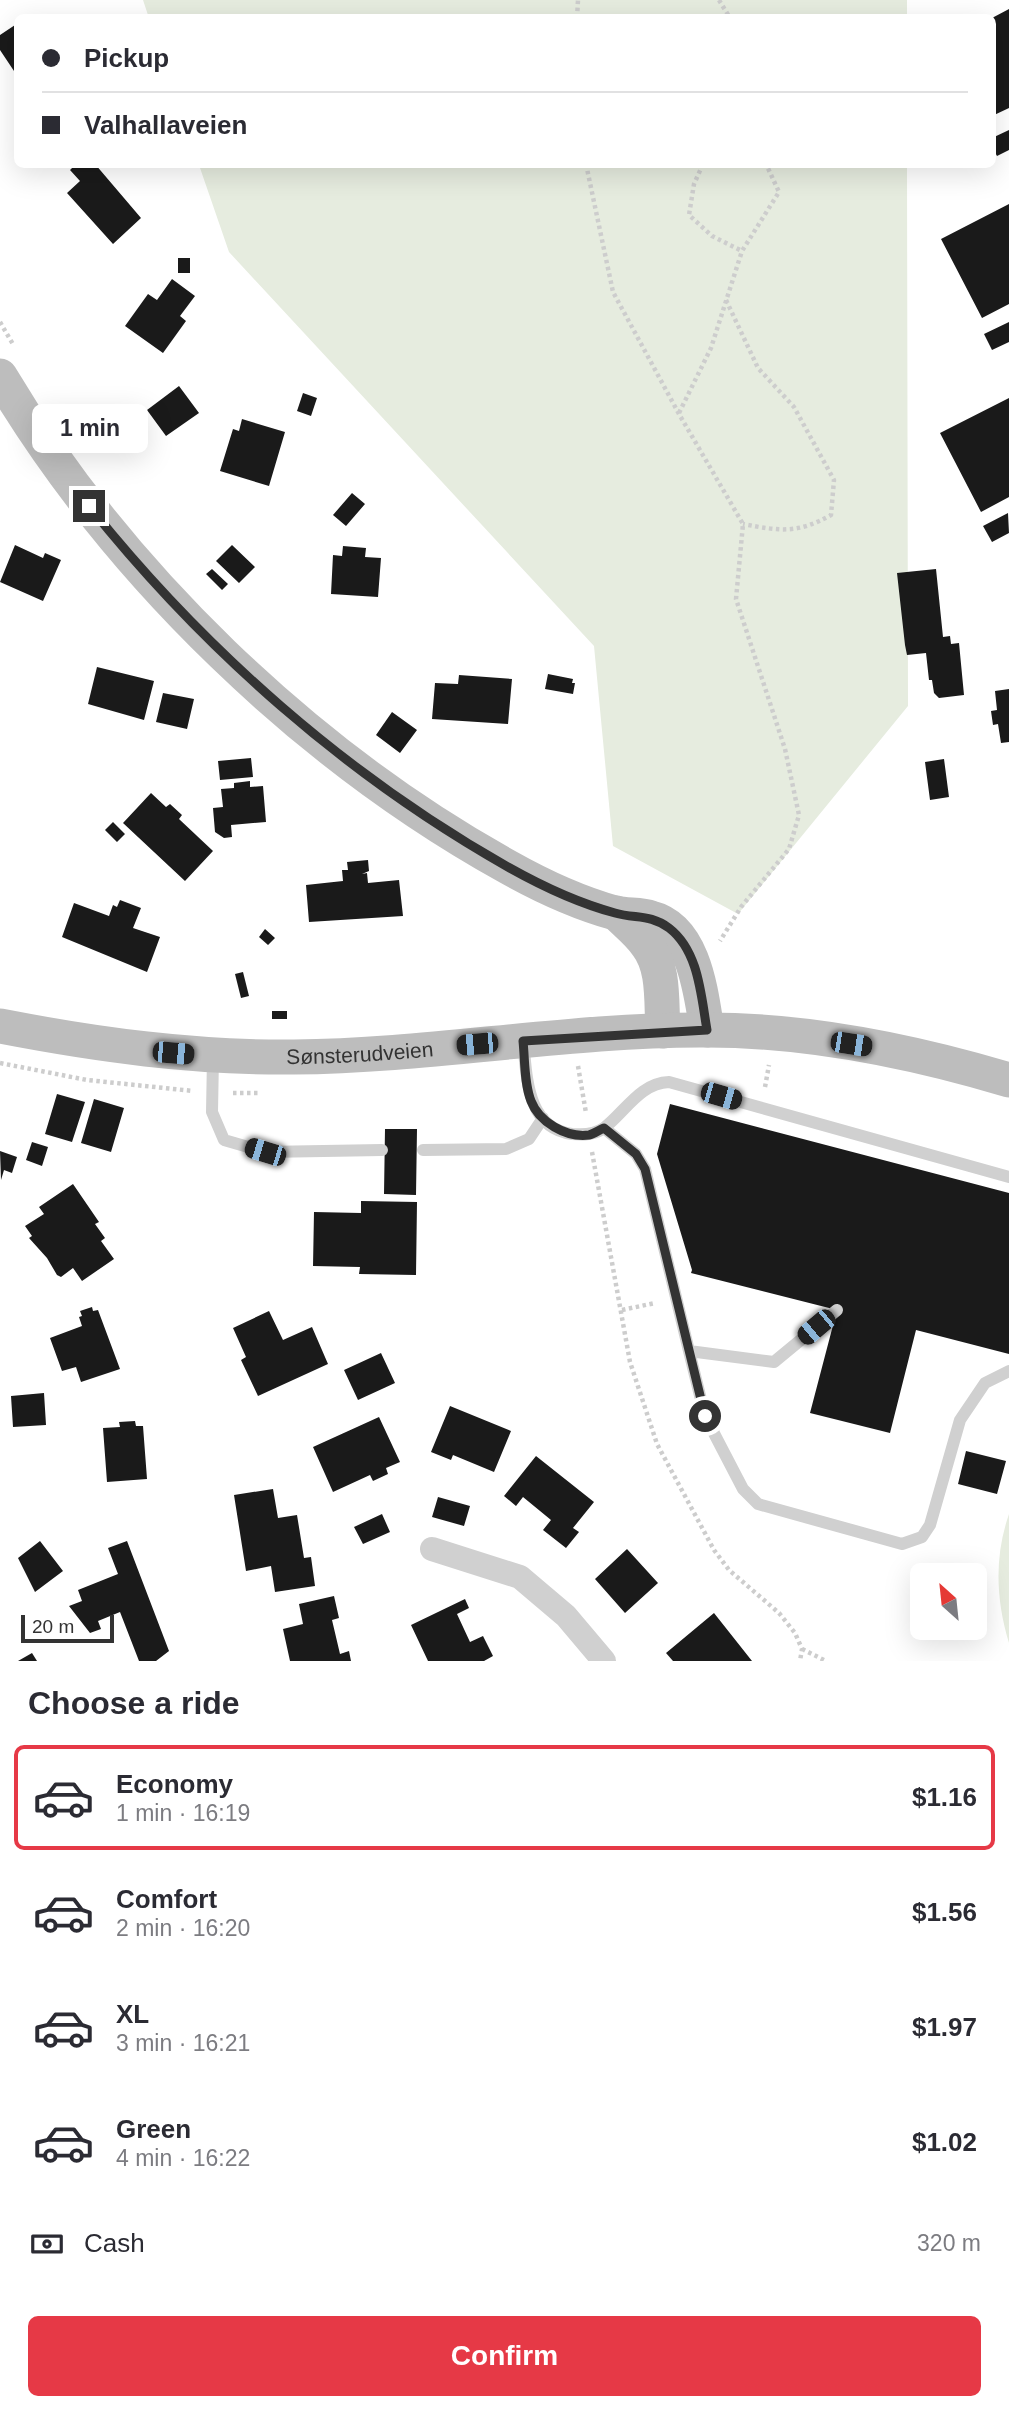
<!DOCTYPE html>
<meta charset="utf-8">
<style>
body{margin:0;font-family:Arial,sans-serif;background:#f2f2f3;color:#2b2b33;height:100vh;display:flex;flex-direction:column;font-size:26px;white-space:nowrap}
*{box-sizing:border-box;margin:0}
p{font-size:23px;color:#7c7c81}
.icon{flex:none;width:38px;height:38px;fill:none;stroke:currentColor;stroke-width:2;stroke-linecap:round;stroke-linejoin:round}
.map{position:relative;height:1661px;overflow:hidden}
.drawer{display:flex;flex-direction:column;background:#fff;flex:1}
.drawer>*{flex:none}
.hud{position:absolute;left:14px;top:14px;width:982px;height:154px;border-radius:10px;box-shadow:0 7px 28px #0002;display:grid;align-content:center;height:154px;padding:0 28px;background:#fff}
.needle{width:46px;rotate:333deg}
.buttons{position:absolute;left:910px;top:1563px;display:grid;gap:14px}
.buttons a{display:grid;place-items:center;width:77px;height:77px;border-radius:10px;background:#fff;box-shadow:0 7px 28px #0002;font-size:35px}
.scale{position:absolute;left:21px;bottom:18px;width:93px;box-sizing:border-box;padding-left:7px;border:4px solid #333;border-top:0;font-size:19px;line-height:24px;white-space:nowrap;color:#333;-webkit-text-stroke:5px #fff;paint-order:stroke}
.end{position:absolute;width:32px;height:32px;margin:-16px;border:9px solid #333;background:#fff;box-shadow:0 0 0 4px #fff}
.from{border-radius:50%}
.bubble{position:absolute;height:49px;border-radius:10px;background:#fff;box-shadow:0 7px 28px #0002;font-size:23px;font-weight:600;line-height:49px;text-align:center}
.car{position:absolute;width:21px;height:42px;margin:-21px -10px;border-radius:9px;box-shadow:0 0 5px 2px #0007;background:linear-gradient(#222 24%,#8ab4d8 0 40%,#222 0 76%,#8ab4d8 0 86%,#222 0)}
.hud b{display:flex;align-items:center;gap:24px;height:66px;font-size:26px}
.hud b+b{border-top:2px solid #e1e1e2}
.hud i{width:18px;height:18px;background:#2b2b33}
ul{padding:0;list-style:none}
li{display:flex;align-items:center;gap:21px;height:105px;margin:0 14px 10px;padding:0 14px;border:4px solid transparent;border-radius:10px}
li div{flex:1}
li b{display:block;font-size:26px}
li em{font-style:normal;font-weight:600}
li.active{border-color:#e63946}
li>.icon{width:63px;height:63px;stroke-width:1.5}
h2{padding:0 28px;font-size:32px;line-height:84px}
.pay{display:flex;align-items:center;gap:18px;height:77px;padding:0 28px;font-size:26px}
.pay p{margin-inline-start:auto}
.primary-button{display:flex;gap:14px;margin-top:auto;padding:14px 28px}
.primary-button a{flex:1;height:80px;border-radius:10px;background:#e63946;color:#fff;font-size:28px;font-weight:600;line-height:80px;text-align:center}
.map>svg:first-child{display:block}
.green{fill:#e6ecdf}
.building{fill:#1a1a1a}
.lines{fill:none;stroke-linecap:round;stroke-linejoin:round}
.path{stroke:#cdcdcd;stroke-width:4.5;stroke-dasharray:3.5 3.5;stroke-linecap:butt}
.lane{stroke:#d0d0d0;stroke-width:12}
.street{stroke:#d0d0d0;stroke-width:24}
.secondary{stroke:#bdbdbd;stroke-width:35}
.route{stroke:#333;stroke-width:9}
.labels{text-anchor:middle;stroke-width:7;stroke-linejoin:round;paint-order:stroke}
.street-label{font-size:21px;fill:#333;stroke:#fff}
</style>
<div class="map">
<svg width="1009" height="1661" viewBox="0 0 1009 1661">
<rect width="100%" height="100%" fill="#fff"/>
<!-- green -->
<path class="green" d="M143 0H907V17L149 18Z
M199 165H907L908 706 738 914 613 846 594 646 229 252Z
M1009 1514V1643C996 1600 994 1557 1009 1514Z"/>
<!-- building -->
<path class="building" d="M1009 9V108L992 116V18Z
M18 23V77L0 50V35Z
M1009 130V150L997 156 992 147V138Z
M76 164H95L141 218 113 244 67 193 80 181 70 170Z
M1009 204V304L982 318 941 239Z
M178 258H190V273H178Z
M172 279 195 296 180 316 186 321 163 353 125 326 148 294 157 300Z
M1009 322V342L992 350 984 334Z
M179 386 199 413 166 436 147 410Z
M303 393 317 398 311 416 297 411Z
M1009 398V497L981 512 940 433Z
M242 419 285 432 269 486 220 471 233 429 239 431Z
M352 493 365 504 346 526 333 515Z
M1008 513 1009 533 992 542 983 526Z
M15 545 43 558 45 553 61 560 43 601 0 582Z
M232 545 255 567 239 583 216 561Z
M343 546 366 548 365 557 381 558 378 597 331 594 333 555 342 556Z
M212 569 228 584 222 590 206 574Z
M936 569 943 637 950 636 951 644 959 643 964 695 939 698 934 693 932 680H929L926 653 907 655 905 645 897 573Z
M97 667 154 681 144 720 88 704Z
M548 674 573 679 572 683H575L573 694 545 689Z
M459 675 512 679 508 724 432 719 435 683 458 684Z
M1009 689V742L1001 743 998 724 993 725 991 711 997 710 995 691Z
M163 693 194 699 187 729 156 722Z
M392 712 417 730 400 753 376 735Z
M251 758 253 777 220 780 218 761Z
M944 759 949 797 930 800 925 762Z
M250 781V787L263 786 266 822 231 825 232 837 224 838 215 832 213 808 223 807 221 789 234 788V783Z
M151 793 166 807 170 804 182 815 179 819 213 851 185 881 123 823Z
M113 822 125 834 117 842 105 830Z
M368 860 369 871 362 874 367 873 368 883 399 880 403 916 309 922 306 885 343 881 342 870H348L347 862Z
M120 900 141 908 133 928 160 937 147 972 62 937 74 903 109 916 113 905 117 907Z
M265 929 275 938 268 945 259 937Z
M243 972 249 996 241 998 235 974Z
M272 1011H287V1019H272Z
M57 1094 85 1102 72 1142 45 1134Z
M94 1099 124 1108 111 1152 81 1143Z
M670 1104 1009 1193V1354L916 1330 890 1433 810 1413 837 1310 691 1273 692 1270 657 1154Z
M385 1129H417L416 1195 384 1194Z
M32 1142 48 1147 42 1166 26 1160Z
M0 1151 17 1157 12 1173 4 1170 1 1180Z
M73 1184 99 1222 95 1224 105 1238 101 1241 114 1259 82 1281 73 1268 61 1277 57 1275 47 1258 29 1238 32 1236 25 1226 44 1214 39 1207Z
M361 1201 417 1202 416 1275 359 1274 360 1267 313 1266 314 1212 361 1213Z
M92 1307 93 1311 98 1310 120 1369 81 1382 76 1367 62 1371 50 1338 82 1326 79 1317 82 1316 80 1311Z
M269 1311 283 1340 312 1327 328 1364 258 1396 241 1360 246 1357 233 1328Z
M381 1353 395 1383 358 1400 344 1370Z
M44 1393 46 1425 13 1427 11 1396Z
M450 1406 511 1431 494 1472 453 1455 451 1460 431 1452Z
M379 1417 400 1462 386 1468 388 1474 373 1481 370 1475 333 1492 313 1447Z
M135 1421 136 1426H143L147 1479 107 1482 103 1428 120 1427 119 1422Z
M966 1451 1006 1461 997 1494 958 1484Z
M536 1456 594 1502 573 1528 579 1532 566 1548 543 1530 551 1520 523 1497 516 1506 504 1496Z
M273 1489 278 1518 297 1515 304 1558 311 1557 315 1586 275 1592 271 1566 246 1571 234 1495Z
M438 1497 470 1506 464 1526 432 1517Z
M382 1514 390 1532 363 1544 354 1527Z
M40 1541 63 1571 35 1592 18 1558Z
M127 1541 169 1651 156 1661H139L120 1612 98 1621 101 1629 90 1633 69 1606 82 1601 78 1590 118 1574 108 1548Z
M627 1549 658 1583 625 1613 595 1579Z
M334 1596 339 1618 332 1620 340 1654 349 1651 351 1661H290L283 1629 303 1624 299 1604Z
M465 1599 469 1608 457 1614 470 1642 483 1636 493 1656 484 1661H428L411 1625Z
M714 1613 752 1661H673L666 1653Z
M32 1653 37 1661H18Z"/>
<g class="lines">
<!-- path -->
<path class="path" d="M719 0 730 18
M577 18 578 0
M586 164 613 292 679 414 743 524 736 599 785 749 799 815 789 849 741 907 720 941
M703 164 694 184 689 215 712 236 742 251 779 192 766 164
M726 300 758 368 794 407 834 480 831 515C797 534 780 531 743 524
M0 322 14 346
M679 413 711 348 742 251
M0 1063 87 1080 193 1091
M578 1066 586 1113
M765 1087 769 1065
M233 1093H259
M592 1152 630 1362 657 1444 714 1550 729 1570 779 1613 795 1633 802 1649 800 1661
M622 1310 655 1303
M802 1649 826 1661"/>
<!-- lane -->
<path class="lane" d="M523 1041C527 1076 526 1128 572 1134 583 1135 594 1135 604 1128 625 1112 640 1083 669 1082L1009 1177
M213 1057 212 1112 224 1140 265 1152 382 1150
M604 1128 636 1154 645 1169 689 1351 774 1362 837 1310
M423 1150 506 1149 529 1139 543 1118
M689 1351 705 1416 743 1489 758 1504 902 1544 922 1537 930 1525 960 1420 985 1383 1009 1371"/>
<!-- street -->
<path class="street" d="M432 1549 520 1577 566 1616 604 1661"/>
<!-- secondary -->
<g class="secondary">
<path d="M0 376C118 574 306 755 508 867 540 885 579 903 615 913 627 916 640 914 651 918 695 929 701 994 707 1030"/>
<path d="M616 913C626 923 639 933 647 945 665 968 661 1003 663 1031"/>
<path id="s1" d="M0 1026C98 1045 194 1058 294 1057 432 1056 569 1029 707 1030 808 1030 912 1051 1009 1080"/>
</g>
</g>
<g class="lines">
<!-- route -->
<path class="route" d="M89 506C204 650 347 776 508 867 540 885 578 903 615 913 636 919 650 914 669 928 699 951 701 996 707 1030L523 1041C525 1060 524 1083 531 1101 539 1122 566 1138 589 1135 594 1134 599 1130 604 1128L636 1154 645 1169 705 1416"/>
</g>
<g class="labels">
<!-- street labels -->
<g class="street-label">
<text dy="7" stroke="none"><textPath href="#s1" startOffset="362">Sønsterudveien</textPath></text>
</g>
</g>
</svg>
<div class="buttons">
<a><svg class="needle" viewBox="-14 -14 28 28"><path d="M0-13l5 13h-10z" fill="#e53935"/><path d="M0 13l5-13h-10z" fill="#7c7c81"/></svg></a>
</div>
<div class="scale">20 m</div>
<i class="end from" style="left:705px;top:1416px"></i>
<i class="end" style="left:89px;top:506px"></i>
<div class="bubble" style="left:32px;top:404px;width:116px">1 min</div>
<i class="car" style="left:477px;top:1044px;rotate:265deg"></i>
<i class="car" style="left:851px;top:1044px;rotate:99deg"></i>
<i class="car" style="left:173px;top:1053px;rotate:95deg"></i>
<i class="car" style="left:721px;top:1096px;rotate:106deg"></i>
<i class="car" style="left:265px;top:1152px;rotate:287deg"></i>
<i class="car" style="left:816px;top:1327px;rotate:230deg"></i>
<div class="hud">
<b><i class="from"></i>Pickup</b>
<b><i></i>Valhallaveien</b>
</div>
</div>
<section class="drawer">
<h2>Choose a ride</h2>
<ul>
<li class="active"><svg class="icon" aria-label="car" viewBox="0 0 24 24"><path d="M5 17H2v-5l4-1 3-4h7l3 4 3 1v5h-3M9 17h6M6 11h13"/><circle cx="7" cy="17" r="2"/><circle cx="17" cy="17" r="2"/></svg><div><b>Economy</b><p>1 min · 16:19</p></div><em>$1.16</em></li>
<li><svg class="icon" aria-label="car" viewBox="0 0 24 24"><path d="M5 17H2v-5l4-1 3-4h7l3 4 3 1v5h-3M9 17h6M6 11h13"/><circle cx="7" cy="17" r="2"/><circle cx="17" cy="17" r="2"/></svg><div><b>Comfort</b><p>2 min · 16:20</p></div><em>$1.56</em></li>
<li><svg class="icon" aria-label="car" viewBox="0 0 24 24"><path d="M5 17H2v-5l4-1 3-4h7l3 4 3 1v5h-3M9 17h6M6 11h13"/><circle cx="7" cy="17" r="2"/><circle cx="17" cy="17" r="2"/></svg><div><b>XL</b><p>3 min · 16:21</p></div><em>$1.97</em></li>
<li><svg class="icon" aria-label="car" viewBox="0 0 24 24"><path d="M5 17H2v-5l4-1 3-4h7l3 4 3 1v5h-3M9 17h6M6 11h13"/><circle cx="7" cy="17" r="2"/><circle cx="17" cy="17" r="2"/></svg><div><b>Green</b><p>4 min · 16:22</p></div><em>$1.02</em></li>
</ul>
<div class="pay"><svg class="icon" aria-label="cash" viewBox="0 0 24 24"><path d="M3 7h18v10H3z"/><circle cx="12" cy="12" r="2"/></svg>Cash<p>320 m</p></div>
<div class="primary-button"><a>Confirm</a></div>
</section>
